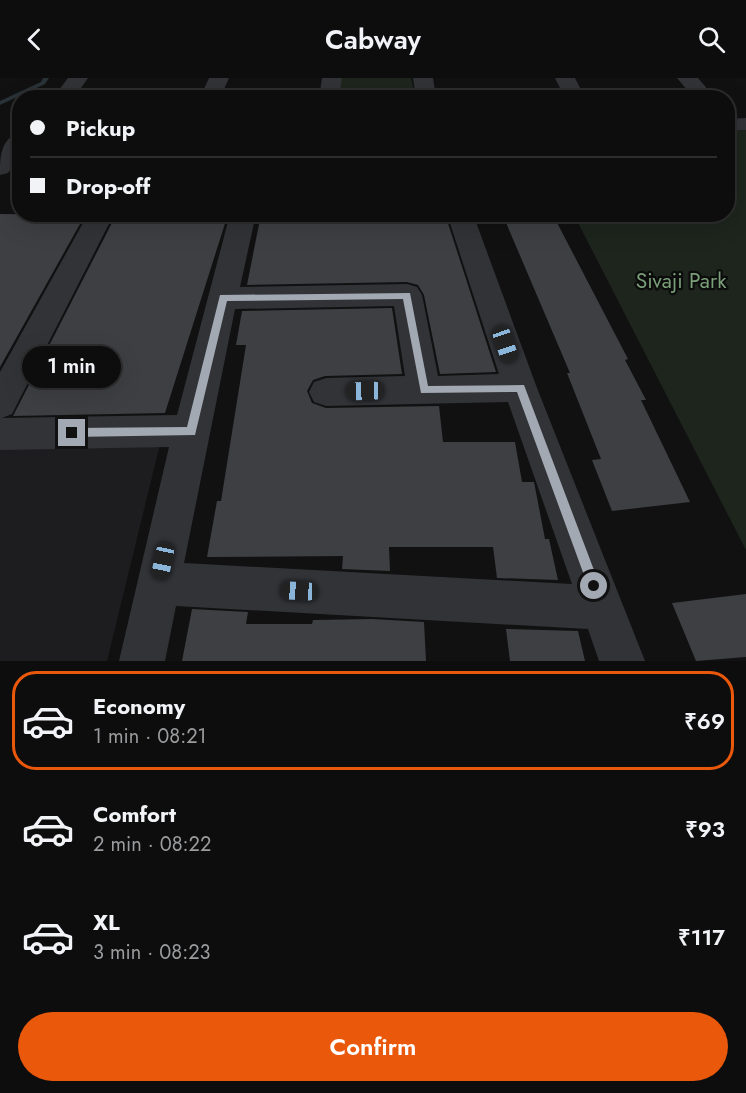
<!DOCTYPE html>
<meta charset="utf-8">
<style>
body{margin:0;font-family:Jost,sans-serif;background:#1b1b1c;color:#f1f3f6;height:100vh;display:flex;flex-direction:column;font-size:22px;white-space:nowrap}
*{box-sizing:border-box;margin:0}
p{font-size:20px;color:#9a9c9e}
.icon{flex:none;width:33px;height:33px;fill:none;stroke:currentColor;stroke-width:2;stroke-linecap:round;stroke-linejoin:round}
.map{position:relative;height:583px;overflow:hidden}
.panel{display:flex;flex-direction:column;background:#0d0d0e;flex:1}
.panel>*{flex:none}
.banner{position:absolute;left:12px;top:12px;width:723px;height:132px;border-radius:24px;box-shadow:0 6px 24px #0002,0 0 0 2px #2d2d2e;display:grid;align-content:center;height:132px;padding:0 18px;background:#0d0d0e}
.end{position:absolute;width:27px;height:27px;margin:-14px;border:8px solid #a2a9b3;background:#111;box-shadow:0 0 0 3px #111}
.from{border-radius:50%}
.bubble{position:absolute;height:42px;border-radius:21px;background:#0d0d0e;box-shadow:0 6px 24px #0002,0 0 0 2px #2d2d2e;font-size:20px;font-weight:600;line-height:42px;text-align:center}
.car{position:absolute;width:18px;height:36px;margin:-18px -9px;border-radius:8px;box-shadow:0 0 4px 2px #0007;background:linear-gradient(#222 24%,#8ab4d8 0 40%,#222 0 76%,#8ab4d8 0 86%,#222 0)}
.banner b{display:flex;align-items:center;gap:21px;height:57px;font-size:22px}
.banner b+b{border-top:2px solid #2d2d2e}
.banner i{width:15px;height:15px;background:#f1f3f6}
ul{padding:10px 0 0;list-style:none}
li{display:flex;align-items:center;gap:18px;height:99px;margin:0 12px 9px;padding:0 6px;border:3px solid transparent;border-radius:24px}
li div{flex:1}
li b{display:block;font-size:22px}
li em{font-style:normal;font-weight:600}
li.selected{border-color:#ea580c}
li>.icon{width:54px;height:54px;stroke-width:1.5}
.cta{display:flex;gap:12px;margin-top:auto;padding:12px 18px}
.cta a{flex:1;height:69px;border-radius:36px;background:#ea580c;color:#fff;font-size:24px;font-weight:600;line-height:69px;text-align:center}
header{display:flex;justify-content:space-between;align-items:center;height:78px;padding:0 18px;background:#0d0d0e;font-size:27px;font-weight:600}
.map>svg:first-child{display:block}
.built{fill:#1d1d1f}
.green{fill:#1d251d}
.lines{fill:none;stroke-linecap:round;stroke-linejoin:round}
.stream{fill:#293338;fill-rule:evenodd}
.building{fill:#3d3f42}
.minor{fill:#323337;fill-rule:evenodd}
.route{fill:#a2a9b3}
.labels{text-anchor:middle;stroke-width:4.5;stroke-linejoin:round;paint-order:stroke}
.park-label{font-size:21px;fill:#7b9f79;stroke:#0c0c0d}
</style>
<header><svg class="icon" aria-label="back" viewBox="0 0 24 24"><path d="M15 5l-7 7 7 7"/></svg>Cabway<svg class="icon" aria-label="search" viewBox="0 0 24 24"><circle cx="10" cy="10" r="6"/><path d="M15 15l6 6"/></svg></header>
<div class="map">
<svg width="746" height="583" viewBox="0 0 746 583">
<rect width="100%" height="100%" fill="#111112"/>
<!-- built -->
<path class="built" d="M160 366 107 583H0V370Z"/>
<!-- green -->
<path class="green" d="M338 0H411L416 19 335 20Z
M746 52V472L574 137 728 136V53Z"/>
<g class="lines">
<!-- stream -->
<path class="stream" d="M43 0H49L45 6 0 27V23L41 4Z"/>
</g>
<!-- building -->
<path class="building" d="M0 136 85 137 0 289Z
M228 136 165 335 13 338 116 137Z
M261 136H346V139L445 136 496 294 440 296 424 217 418 207 407 204 247 207Z
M553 137 628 281 625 282 646 322H641L690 424 612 433 592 382 601 381 567 295H570L504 140Z
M392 230 402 296 325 298 313 302 307 313 312 325 326 330 439 328 443 364H515L522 404H534L545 461H549L558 502 497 500 493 469H389L390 493 342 491 343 478 207 479 217 423H221L246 267H236L242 233Z
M746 516V579L696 583 672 525Z
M192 531 248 534 246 546H312L313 542 372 541 424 544 426 583H182Z
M506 551 578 553 585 583H510Z"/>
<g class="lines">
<!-- minor -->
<path class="minor" d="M68 0H88L74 20H53Z
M209 0H229L220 20H200Z
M322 0H342L339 20H319Z
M413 0H433L436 20H416Z
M555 0H575L585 20H565Z
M677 0H698L715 20H694Z
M746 40V52L728 53V41Z
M20 55V79L8 95 0 97C0 80 0 60 20 55Z
M88 136H114L12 336 2 340 177 337 230 136H256L240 209 407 206 417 209 422 217 438 298 499 296 447 136H473L537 310 645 583H599L588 551 176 528 165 583H119L169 369 0 372V294ZM394 228 405 298 326 300 314 304 309 314 314 324 326 328 508 324 572 506 184 485 235 231Z"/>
</g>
<!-- route -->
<path class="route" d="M410 215 428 308 524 307 600 508 599 513H589L588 508 517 314 421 315 403 221 227 223 195 357 72 359 66 355 72 350 187 349 220 217Z"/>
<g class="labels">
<!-- park labels -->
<g class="park-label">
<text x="681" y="210">Sivaji Park</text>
</g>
</g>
</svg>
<i class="end from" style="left:594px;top:508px"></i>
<i class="end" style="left:72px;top:355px"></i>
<div class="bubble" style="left:22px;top:268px;width:99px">1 min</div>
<i class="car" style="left:505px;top:266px;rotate:161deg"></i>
<i class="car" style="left:365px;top:313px;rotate:269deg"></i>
<i class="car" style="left:163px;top:483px;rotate:192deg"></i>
<i class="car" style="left:299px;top:513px;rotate:273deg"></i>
<div class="banner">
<b><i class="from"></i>Pickup</b>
<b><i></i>Drop-off</b>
</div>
</div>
<section class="panel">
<ul>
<li class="selected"><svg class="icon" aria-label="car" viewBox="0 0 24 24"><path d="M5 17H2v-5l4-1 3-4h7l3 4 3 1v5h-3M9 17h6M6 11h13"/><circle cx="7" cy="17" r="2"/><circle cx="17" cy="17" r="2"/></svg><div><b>Economy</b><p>1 min · 08:21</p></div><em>₹69</em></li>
<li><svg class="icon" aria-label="car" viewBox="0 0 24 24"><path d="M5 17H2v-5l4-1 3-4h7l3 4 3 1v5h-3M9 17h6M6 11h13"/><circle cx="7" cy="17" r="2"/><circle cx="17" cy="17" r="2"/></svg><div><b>Comfort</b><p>2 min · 08:22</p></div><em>₹93</em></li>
<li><svg class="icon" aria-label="car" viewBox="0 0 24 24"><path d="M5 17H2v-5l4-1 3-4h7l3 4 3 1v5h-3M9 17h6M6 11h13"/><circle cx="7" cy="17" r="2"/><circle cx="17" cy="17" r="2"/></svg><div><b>XL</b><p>3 min · 08:23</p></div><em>₹117</em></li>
</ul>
<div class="cta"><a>Confirm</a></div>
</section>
